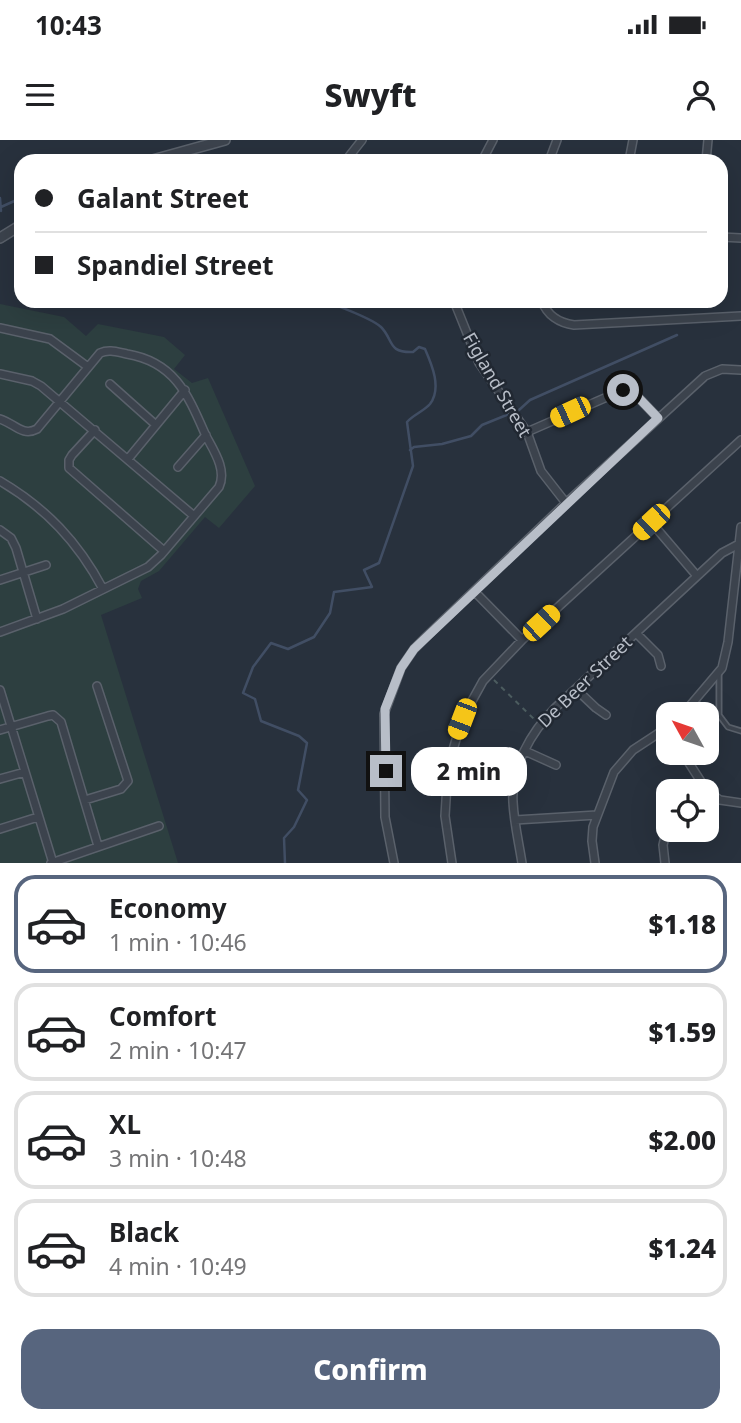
<!DOCTYPE html>
<meta charset="utf-8">
<style>
body{margin:0;font-family:"Noto Sans",sans-serif;background:#f6f6f6;color:#202124;height:100vh;display:flex;flex-direction:column;font-size:26px;white-space:nowrap}
*{box-sizing:border-box;margin:0}
p{font-size:23px;color:#757577}
.icon{flex:none;width:38px;height:38px;fill:none;stroke:currentColor;stroke-width:2;stroke-linecap:round;stroke-linejoin:round}
.map{position:relative;height:723px;overflow:hidden}
.panel{display:flex;flex-direction:column;background:#fff;flex:1}
.panel>*{flex:none}
.banner{position:absolute;left:14px;top:14px;width:714px;height:154px;border-radius:21px;box-shadow:0 7px 28px #0002;display:grid;align-content:center;height:154px;padding:0 21px;background:#fff}
.needle{width:46px;rotate:310deg}
.fabs{position:absolute;left:656px;top:562px;display:grid;gap:14px}
.fabs a{display:grid;place-items:center;width:63px;height:63px;border-radius:14px;background:#fff;box-shadow:0 7px 28px #0002;font-size:35px}
.end{position:absolute;width:32px;height:32px;margin:-16px;border:9px solid #b8bec8;background:#111;box-shadow:0 0 0 4px #111}
.from{border-radius:50%}
.bubble{position:absolute;height:49px;border-radius:21px;background:#fff;box-shadow:0 7px 28px #0002;font-size:23px;font-weight:800;line-height:49px;text-align:center}
.car{position:absolute;width:21px;height:42px;margin:-21px -10px;border-radius:9px;box-shadow:0 0 5px 2px #0007;background:linear-gradient(#f5c518 24%,#345 0 40%,#f5c518 0 76%,#345 0 86%,#f5c518 0)}
.banner b{display:flex;align-items:center;gap:24px;height:66px;font-size:26px}
.banner b+b{border-top:2px solid #e0e0e0}
.banner i{width:18px;height:18px;background:#202124}
ul{padding:12px 0 0;list-style:none}
li{display:flex;align-items:center;gap:21px;height:98px;margin:0 14px 10px;padding:0 7px;border:4px solid #e0e0e0;border-radius:21px}
li div{flex:1}
li b{display:block;font-size:26px}
li em{font-style:normal;font-weight:800}
li.selected{border-color:#57657e}
li>.icon{width:63px;height:63px;stroke-width:1.5}
.primary-button{display:flex;gap:14px;margin-top:auto;padding:14px 21px}
.primary-button a{flex:1;height:80px;border-radius:21px;background:#57657e;color:#fff;font-size:28px;font-weight:800;line-height:80px;text-align:center}
.status{display:flex;justify-content:space-between;align-items:center;height:49px;padding:0 35px;background:#fff;direction:ltr}
.status svg{height:19px;fill:currentColor}
header{display:flex;justify-content:space-between;align-items:center;height:91px;padding:0 21px;background:#fff;font-size:32px;font-weight:800}
.map>svg:first-child{display:block}
.green{fill:#2d3f40}
.lines{fill:none;stroke-linecap:round;stroke-linejoin:round}
.stream{stroke:#414e64;stroke-width:2.5}
.service-casing{stroke:#5a616b;stroke-width:7}
.minor-casing{stroke:#5a616b;stroke-width:10}
.tertiary-casing{stroke:#5a616b;stroke-width:12}
.path{stroke:#4c5c5f;stroke-width:2;stroke-dasharray:5 5;stroke-linecap:butt}
.service{stroke:#3c434d;stroke-width:3.5}
.minor{stroke:#3c434d;stroke-width:7}
.tertiary{stroke:#3c434d;stroke-width:9}
.route{stroke:#b8bec8;stroke-width:9}
.labels{text-anchor:middle;stroke-width:5;stroke-linejoin:round;paint-order:stroke}
.street-label{font-size:18px;fill:#b8bec8;stroke:#212832}
</style>
<div class="status"><b>10:43</b><svg viewBox="0 0 49 12"><path d="M0 12V9h3v3zM5 12V6h3v6zM10 12V3h3v9zM15 12V0h3v12zM26 1h20v11H26zM47 4h2v5h-2z"/></svg></div>
<header><svg class="icon" aria-label="menu" viewBox="0 0 24 24"><path d="M4 6h16M4 12h16M4 18h16"/></svg>Swyft<svg class="icon" aria-label="person" viewBox="0 0 24 24"><circle cx="12" cy="8" r="4"/><path d="M4 21q1-7 8-7t8 7"/></svg></header>
<div class="map">
<svg width="741" height="723" viewBox="0 0 741 723">
<rect width="100%" height="100%" fill="#28313d"/>
<!-- green -->
<path class="green" d="M0 164 64 177 86 196 98 184 164 197 185 215 174 229 192 243 208 238 255 346 219 388 205 377 159 431 141 441 138 449 142 458 101 475 178 723H0Z"/>
<g class="lines">
<!-- stream -->
<path class="stream" d="M0 58 1 71
M1 67 21 58
M310 161H322
M410 310 414 307 442 304 471 296 482 285 519 270 530 260 677 195
M285 723 284 698 294 687 307 660 298 650 307 603 299 596 261 581 255 559 243 553 253 527 271 503 288 509 314 497 330 473 334 452 372 447 364 430 379 423 413 326 407 282C413 275 424 271 430 264 442 248 432 225 425 209L419 207 413 212C387 213 394 200 381 187 370 177 339 167 325 161"/>
<!-- service casing -->
<g class="service-casing">
<path id="service" d="M694 562 719 575V535
M719 575 728 587 741 591"/>
</g>
<!-- minor casing -->
<g class="minor-casing">
<path id="minor" d="M347 19 362 0
M482 21 493 0
M549 21 557 0
M629 21 633 0
M706 21 708 0
M721 97 741 98
M454 161 479 223 527 292 541 331 566 363
M542 161C547 175 559 183 574 185L741 176
M0 188 50 199 88 227
M0 234 32 241 41 246 194 376
M110 244 156 285
M0 279C14 283 22 297 37 289L100 213C109 209 117 212 127 214 175 222 188 255 206 296 214 311 227 330 219 347L161 415 148 427 63 469 0 492
M95 290 72 315 69 320V328L164 411
M527 292 623 250 635 254 658 278
M128 319 185 250
M178 327 206 295
M0 341C46 368 78 402 103 449
M651 382 697 436
M0 390 11 398 16 408 37 479
M0 440 46 425
M474 451 522 500
M636 493 658 515 661 526
M576 549 596 568 606 575
M0 550 53 723
M683 574 722 528 728 502 741 387
M0 590 48 576 53 575 61 582 98 706
M525 611 556 625
M682 612 707 651
M0 639 25 632
M707 651 720 660 741 663
M85 660 121 649 128 641 97 546
M515 680 597 675
M0 689 38 677
M51 723 159 686
M394 723 385 677 384 574 401 528 414 509 427 496 566 363 705 236 722 229 741 230
M452 723 445 676 448 627 462 579 483 541 522 500 741 300
M522 723C519 703 514 683 513 662 511 627 531 592 555 568L722 413 739 404
M595 723 592 701 593 687 614 632 633 610 668 587
M665 723 663 705 668 684"/>
</g>
<!-- tertiary casing -->
<g class="tertiary-casing">
<path id="tertiary" d="M149 21 225 0
M0 98 21 85"/>
</g>
<!-- path -->
<path class="path" d="M494 540 535 580"/>
<!-- service -->
<use href="#service" class="service"/>
<!-- minor -->
<use href="#minor" class="minor"/>
<!-- tertiary -->
<use href="#tertiary" class="tertiary"/>
</g>
<g class="lines">
<!-- route -->
<path class="route" d="M386 631 385 569 401 528 414 509 658 278 635 254 623 250"/>
</g>
<g class="labels">
<!-- street labels -->
<g class="street-label">
<text transform="translate(497 245) rotate(60)" y="6">Figland Street</text>
<text transform="translate(585 542) rotate(-44)" y="6">De Beer Street</text>
</g>
</g>
</svg>
<div class="fabs">
<a><svg class="needle" viewBox="-14 -14 28 28"><path d="M0-13l5 13h-10z" fill="#e53935"/><path d="M0 13l5-13h-10z" fill="#757577"/></svg></a>
<a><svg class="icon" aria-label="locate" viewBox="0 0 24 24"><circle cx="12" cy="12" r="6"/><path d="M12 2v4M12 18v4M2 12h4M18 12h4"/></svg></a>
</div>
<i class="end from" style="left:623px;top:250px"></i>
<i class="end" style="left:386px;top:631px"></i>
<div class="bubble" style="left:411px;top:607px;width:116px">2 min</div>
<i class="car" style="left:570px;top:272px;rotate:245deg"></i>
<i class="car" style="left:651px;top:382px;rotate:227deg"></i>
<i class="car" style="left:541px;top:483px;rotate:47deg"></i>
<i class="car" style="left:462px;top:579px;rotate:201deg"></i>
<div class="banner">
<b><i class="from"></i>Galant Street</b>
<b><i></i>Spandiel Street</b>
</div>
</div>
<section class="panel">
<ul>
<li class="selected"><svg class="icon" aria-label="car" viewBox="0 0 24 24"><path d="M5 17H2v-5l4-1 3-4h7l3 4 3 1v5h-3M9 17h6M6 11h13"/><circle cx="7" cy="17" r="2"/><circle cx="17" cy="17" r="2"/></svg><div><b>Economy</b><p>1 min · 10:46</p></div><em>$1.18</em></li>
<li><svg class="icon" aria-label="car" viewBox="0 0 24 24"><path d="M5 17H2v-5l4-1 3-4h7l3 4 3 1v5h-3M9 17h6M6 11h13"/><circle cx="7" cy="17" r="2"/><circle cx="17" cy="17" r="2"/></svg><div><b>Comfort</b><p>2 min · 10:47</p></div><em>$1.59</em></li>
<li><svg class="icon" aria-label="car" viewBox="0 0 24 24"><path d="M5 17H2v-5l4-1 3-4h7l3 4 3 1v5h-3M9 17h6M6 11h13"/><circle cx="7" cy="17" r="2"/><circle cx="17" cy="17" r="2"/></svg><div><b>XL</b><p>3 min · 10:48</p></div><em>$2.00</em></li>
<li><svg class="icon" aria-label="car" viewBox="0 0 24 24"><path d="M5 17H2v-5l4-1 3-4h7l3 4 3 1v5h-3M9 17h6M6 11h13"/><circle cx="7" cy="17" r="2"/><circle cx="17" cy="17" r="2"/></svg><div><b>Black</b><p>4 min · 10:49</p></div><em>$1.24</em></li>
</ul>
<div class="primary-button"><a>Confirm</a></div>
</section>
